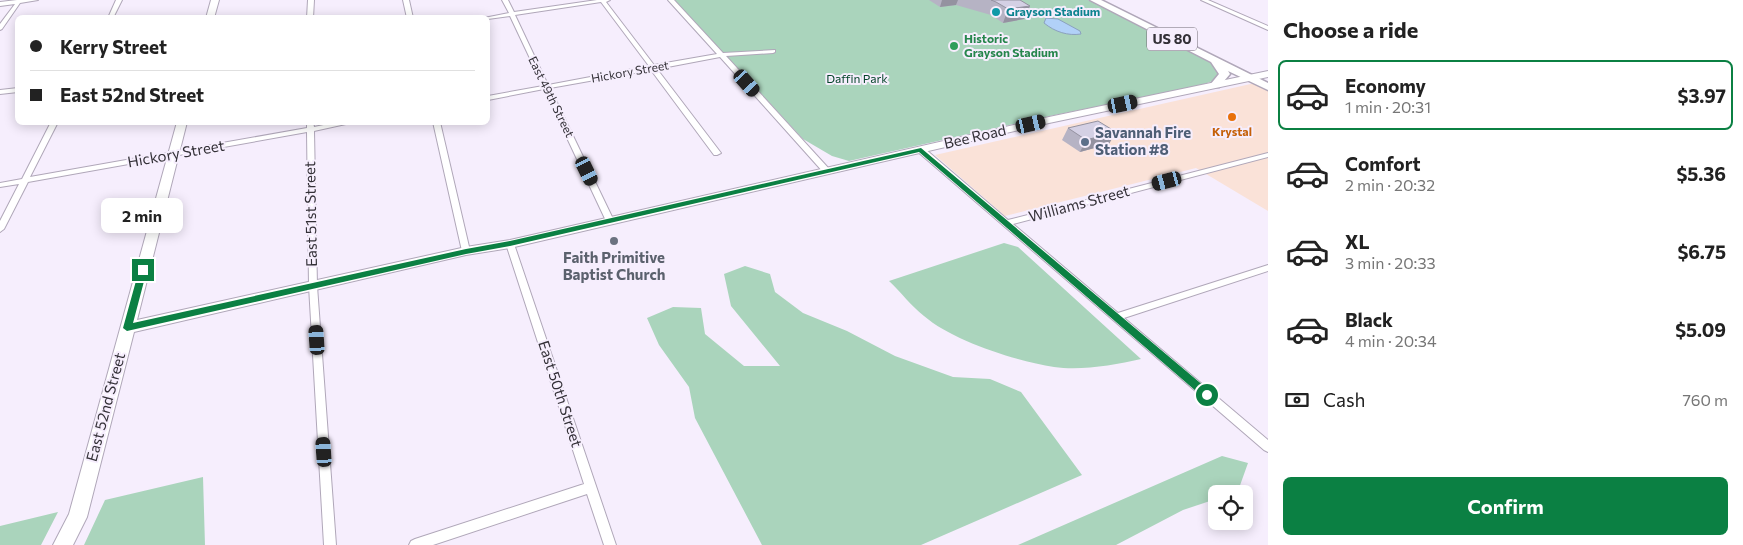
<!DOCTYPE html>
<meta charset="utf-8">
<style>
body{margin:0;font-family:Commissioner,sans-serif;background:#f6f6f6;color:#222;height:100vh;display:flex;flex-direction:column;font-size:19px;white-space:nowrap}
*{box-sizing:border-box;margin:0}
p{font-size:16px;color:#767676}
.icon{flex:none;width:28px;height:28px;fill:none;stroke:currentColor;stroke-width:2;stroke-linecap:round;stroke-linejoin:round}
.map{position:relative;flex:1;overflow:hidden}
.sheet{display:flex;flex-direction:column;background:#fff;width:475px}
.sheet>*{flex:none}
.guide{position:absolute;left:15px;top:15px;width:475px;height:110px;border-radius:8px;box-shadow:0 2px 12px #0003;display:grid;align-content:center;height:110px;padding:0 15px;background:#fff}
.buttons{position:absolute;left:1208px;top:485px;display:grid;gap:10px}
.buttons a{display:grid;place-items:center;width:45px;height:45px;border-radius:8px;background:#fff;box-shadow:0 2px 12px #0003;font-size:25px}
.end{position:absolute;width:22px;height:22px;margin:-11px;border:6px solid #0b8043;background:#fff;box-shadow:0 0 0 2px #fff}
.from{border-radius:50%}
.bubble{position:absolute;height:35px;border-radius:8px;background:#fff;box-shadow:0 2px 12px #0003;font-size:16px;font-weight:700;line-height:35px;text-align:center}
.car{position:absolute;width:15px;height:30px;margin:-15px -8px;border-radius:6px;box-shadow:0 0 4px 1px #0007;background:linear-gradient(#222 24%,#8ab4d8 0 40%,#222 0 76%,#8ab4d8 0 86%,#222 0)}
.guide b{display:flex;align-items:center;gap:18px;height:48px;font-size:19px}
.guide b+b{border-top:1px solid #e0e0e0}
.guide i{width:12px;height:12px;background:#222}
ul{padding:0;list-style:none}
li{display:flex;align-items:center;gap:15px;height:70px;margin:0 10px 8px;padding:0 5px;border:2px solid transparent;border-radius:8px}
li div{flex:1}
li b{display:block;font-size:19px}
li em{font-style:normal;font-weight:700}
li.active{border-color:#0b8043}
li>.icon{width:45px;height:45px;stroke-width:1.5}
h2{padding:0 15px;font-size:22px;line-height:60px}
.pay{display:flex;align-items:center;gap:12px;height:55px;padding:0 15px;font-size:19px}
.pay p{margin-inline-start:auto}
.action{display:flex;gap:10px;margin-top:auto;padding:10px 15px}
.action a{flex:1;height:58px;border-radius:8px;background:#0b8043;color:#fff;font-size:20px;font-weight:700;line-height:58px;text-align:center}
main{display:flex;flex:1;min-height:0}
.map>svg:first-child{display:block}
.commercial{fill:#fae2d8}
.green{fill:#aad4bc}
.water{fill:#b1d1f8;stroke:#8ba1be}
.lines{fill:none;stroke-linecap:round;stroke-linejoin:round}
.minor-casing{stroke:#b0a7b9;stroke-width:2}
.secondary-casing{stroke:#b0a7b9;stroke-width:2}
.primary-casing{stroke:#b0a7b9;stroke-width:3}
.minor{fill:#fff;fill-rule:evenodd}
.secondary{fill:#fff;fill-rule:evenodd}
.primary{fill:#fff;fill-rule:evenodd}
.wall{fill:#b6b3c4}
.shaded-wall{fill:#9492a0}
.building{fill:#d4d0e4;stroke:#9492a0}
.route{fill:#0b8043}
.culture-dot{fill:#0f9aa8;stroke:#f6eefd;stroke-width:2}
.leisure-dot{fill:#2e9e5b;stroke:#f6eefd;stroke-width:2}
.food-dot{fill:#e8710a;stroke:#f6eefd;stroke-width:2}
.service-dot{fill:#5c6f8a;stroke:#f6eefd;stroke-width:2}
.worship-dot{fill:#6b7280;stroke:#f6eefd;stroke-width:2}
.labels{text-anchor:middle;stroke-width:4;stroke-linejoin:round;paint-order:stroke}
.far-culture-label{font-size:12px;font-weight:bold;fill:#0d838f;stroke:#f6eefd;text-anchor:start}
.far-leisure-label{font-size:12px;font-weight:bold;fill:#27864d;stroke:#f6eefd;text-anchor:start}
.far-street-label{font-size:12px;fill:#333037;stroke:#f6eefd}
.far-park-label{font-size:12px;fill:#05452a;stroke:#f6eefd}
.far-food-label{font-size:12px;font-weight:bold;fill:#c56008;stroke:#f6eefd}
.shield{fill:#f6eefd;stroke:#6e6972;stroke-width:1}
.shield-label{font-size:14px;font-weight:bold;fill:#333037}
.service-label{font-size:15px;font-weight:bold;fill:#4e5e75;stroke:#f6eefd;text-anchor:start}
.street-label{font-size:15px;fill:#333037;stroke:#f6eefd}
.worship-label{font-size:15px;font-weight:bold;fill:#5b616d;stroke:#f6eefd}
</style>
<main>
<div class="map">
<svg width="1268" height="545" viewBox="0 0 1268 545">
<rect width="100%" height="100%" fill="#f6eefd"/>
<!-- commercial -->
<path class="commercial" d="M1255 83 1268 90V211L1196 168 1005 216 935 155Z"/>
<!-- green -->
<path class="green" d="M674 0H1088L1209 61 1220 71 1218 79 1199 86 1045 117 849 161 832 156 803 139Z
M1004 243 1018 247 1141 359C1114 365 1081 371 1054 367 1016 361 953 341 924 316 911 306 901 292 889 281Z
M745 266 770 274 775 292 803 313 847 331 895 356 953 377 990 379 1021 392 1082 475 921 545H762L695 418 689 387 659 345 647 318 673 307 701 308 705 334 744 366H780L731 306 724 274Z
M1222 456 1248 463 1238 491 1231 494H1216V499L1183 510 1116 545H1018Z
M203 477 205 545H84L105 500Z
M58 512 41 545H0V526Z"/>
<!-- water -->
<path class="water" d="M1046 18 1058 19 1080 31 1081 34C1068 36 1055 32 1044 23Z"/>
<g class="lines">
<!-- minor casing -->
<g class="minor-casing">
<path id="minor" d="M17 0H38L20 3 2 29 0 30V24L15 4 0 6V2Z
M116 0H122L113 18H108Z
M308 0H314L313 18H307Z
M403 0H409L413 18H407Z
M502 0H508L514 12 597 0H610L606 2 654 65 717 54 668 0H674L723 53 775 50V52L773 53 726 56 831 171 827 173H824L720 57 657 69 721 153 717 155H714L651 70 550 88 614 221 610 224 607 223 544 89 488 100V96L543 86 510 16 488 19V18H484L509 13ZM601 2 649 66 548 85 515 15Z
M1201 0H1208L1268 26V30Z
M18 88V92L0 94V90Z
M51 122H58L30 177 307 128V122H313L314 127 338 122H355L314 131 317 286 336 545H324L309 286 307 132 28 182 4 229 0 232V221L19 184 0 187V183L22 179Z
M433 122H440L470 251 466 254 462 251Z
M918 148H924L1008 220 1268 153V157L1013 224 1118 313 1268 265V271L1124 318 1268 440V452L1264 450 918 152Z
M510 241 514 244 616 545H604L587 494 433 545H409L411 541 415 539 584 484 506 244Z"/>
</g>
<!-- secondary casing -->
<g class="secondary-casing">
<path id="secondary" d="M211 0H219L214 18H206Z
M1268 71V77L1049 123 510 248 466 255 134 332 87 517 73 545H53L69 514 177 122H187L137 320 466 247 510 240 1049 117Z"/>
</g>
<!-- primary casing -->
<g class="primary-casing">
<path id="primary" d="M1090 0H1101L1268 83V90L1228 71 1230 74 1219 87H1211L1210 85 1219 74 1211 62Z"/>
</g>
<!-- minor -->
<use href="#minor" class="minor"/>
<!-- secondary -->
<use href="#secondary" class="secondary"/>
<!-- primary -->
<use href="#primary" class="primary"/>
</g>
<!-- wall -->
<path class="wall" d="M929 0H1020L1030 6 1024 19 1003 23 991 15 956 5 940 7Z
M1068 128 1109 144 1080 152 1062 140Z"/>
<!-- shaded-wall -->
<path class="shaded-wall" d="M942 0H958L956 5 940 7Z
M1030 6 1024 19 1003 23 1008 9Z
M1116 132 1109 144 1080 152 1086 140Z"/>
<!-- building -->
<path class="building" d="M991 0H1020L1030 6 1008 9 996 2Z
M1098 121 1116 132 1086 140 1068 128Z"/>
<!-- route -->
<path class="route" d="M921 148 1211 392V398H1204L919 152 510 246 466 254 127 331 123 328 139 270 143 267 147 270 133 323 466 249 510 241Z"/>
<!-- markers -->
<circle class="culture-dot" cx="996" cy="12" r="5"/>
<circle class="leisure-dot" cx="954" cy="46" r="5"/>
<circle class="food-dot" cx="1232" cy="117" r="5"/>
<circle class="service-dot" cx="1085" cy="142" r="5"/>
<circle class="worship-dot" cx="614" cy="241" r="5"/>
<g class="labels">
<!-- far-culture labels -->
<g class="far-culture-label">
<text x="1006" y="16">Grayson Stadium</text>
</g>
<!-- far-leisure labels -->
<g class="far-leisure-label">
<text x="964" y="43">Historic<tspan x="964" dy="14">Grayson Stadium</tspan></text>
</g>
<!-- far-street labels -->
<g class="far-street-label">
<text transform="translate(630 72) rotate(-10)" y="4">Hickory Street</text>
<text transform="translate(551 97) rotate(64)" y="4">East 49th Street</text>
</g>
<!-- far-park labels -->
<g class="far-park-label">
<text x="857" y="83">Daffin Park</text>
</g>
<!-- far-food labels -->
<g class="far-food-label">
<text x="1232" y="136">Krystal</text>
</g>
<!-- shield labels -->
<rect class="shield" x="1147" y="27.5" width="50" height="23" rx="4"/>
<g class="shield-label">
<text x="1172" y="44">US 80</text>
</g>
<!-- service labels -->
<g class="service-label">
<text x="1095" y="138">Savannah Fire<tspan x="1095" dy="17">Station #8</tspan></text>
</g>
<!-- street labels -->
<g class="street-label">
<text transform="translate(975 137) rotate(-13)" y="5">Bee Road</text>
<text transform="translate(176 154) rotate(-10)" y="5">Hickory Street</text>
<text transform="translate(1079 204) rotate(-15)" y="5">Williams Street</text>
<text transform="translate(311 214) rotate(-91)" y="5">East 51st Street</text>
<text transform="translate(560 394) rotate(72)" y="5">East 50th Street</text>
<text transform="translate(106 407) rotate(-75)" y="5">East 52nd Street</text>
</g>
<!-- worship labels -->
<g class="worship-label">
<text x="614" y="263">Faith Primitive<tspan x="614" dy="17">Baptist Church</tspan></text>
</g>
</g>
</svg>
<div class="buttons">
<a><svg class="icon" aria-label="locate" viewBox="0 0 24 24"><circle cx="12" cy="12" r="6"/><path d="M12 2v4M12 18v4M2 12h4M18 12h4"/></svg></a>
</div>
<i class="end from" style="left:1207px;top:395px"></i>
<i class="end" style="left:143px;top:270px"></i>
<div class="bubble" style="left:101px;top:198px;width:82px">2 min</div>
<i class="car" style="left:747px;top:83px;rotate:138deg"></i>
<i class="car" style="left:1123px;top:104px;rotate:78deg"></i>
<i class="car" style="left:1031px;top:124px;rotate:77deg"></i>
<i class="car" style="left:587px;top:171px;rotate:154deg"></i>
<i class="car" style="left:1167px;top:181px;rotate:255deg"></i>
<i class="car" style="left:317px;top:340px;rotate:356deg"></i>
<i class="car" style="left:324px;top:452px;rotate:356deg"></i>
<div class="guide">
<b><i class="from"></i>Kerry Street</b>
<b><i></i>East 52nd Street</b>
</div>
</div>
<section class="sheet">
<h2>Choose a ride</h2>
<ul>
<li class="active"><svg class="icon" aria-label="car" viewBox="0 0 24 24"><path d="M5 17H2v-5l4-1 3-4h7l3 4 3 1v5h-3M9 17h6M6 11h13"/><circle cx="7" cy="17" r="2"/><circle cx="17" cy="17" r="2"/></svg><div><b>Economy</b><p>1 min · 20:31</p></div><em>$3.97</em></li>
<li><svg class="icon" aria-label="car" viewBox="0 0 24 24"><path d="M5 17H2v-5l4-1 3-4h7l3 4 3 1v5h-3M9 17h6M6 11h13"/><circle cx="7" cy="17" r="2"/><circle cx="17" cy="17" r="2"/></svg><div><b>Comfort</b><p>2 min · 20:32</p></div><em>$5.36</em></li>
<li><svg class="icon" aria-label="car" viewBox="0 0 24 24"><path d="M5 17H2v-5l4-1 3-4h7l3 4 3 1v5h-3M9 17h6M6 11h13"/><circle cx="7" cy="17" r="2"/><circle cx="17" cy="17" r="2"/></svg><div><b>XL</b><p>3 min · 20:33</p></div><em>$6.75</em></li>
<li><svg class="icon" aria-label="car" viewBox="0 0 24 24"><path d="M5 17H2v-5l4-1 3-4h7l3 4 3 1v5h-3M9 17h6M6 11h13"/><circle cx="7" cy="17" r="2"/><circle cx="17" cy="17" r="2"/></svg><div><b>Black</b><p>4 min · 20:34</p></div><em>$5.09</em></li>
</ul>
<div class="pay"><svg class="icon" aria-label="cash" viewBox="0 0 24 24"><path d="M3 7h18v10H3z"/><circle cx="12" cy="12" r="2"/></svg>Cash<p>760 m</p></div>
<div class="action"><a>Confirm</a></div>
</section>
</main>
